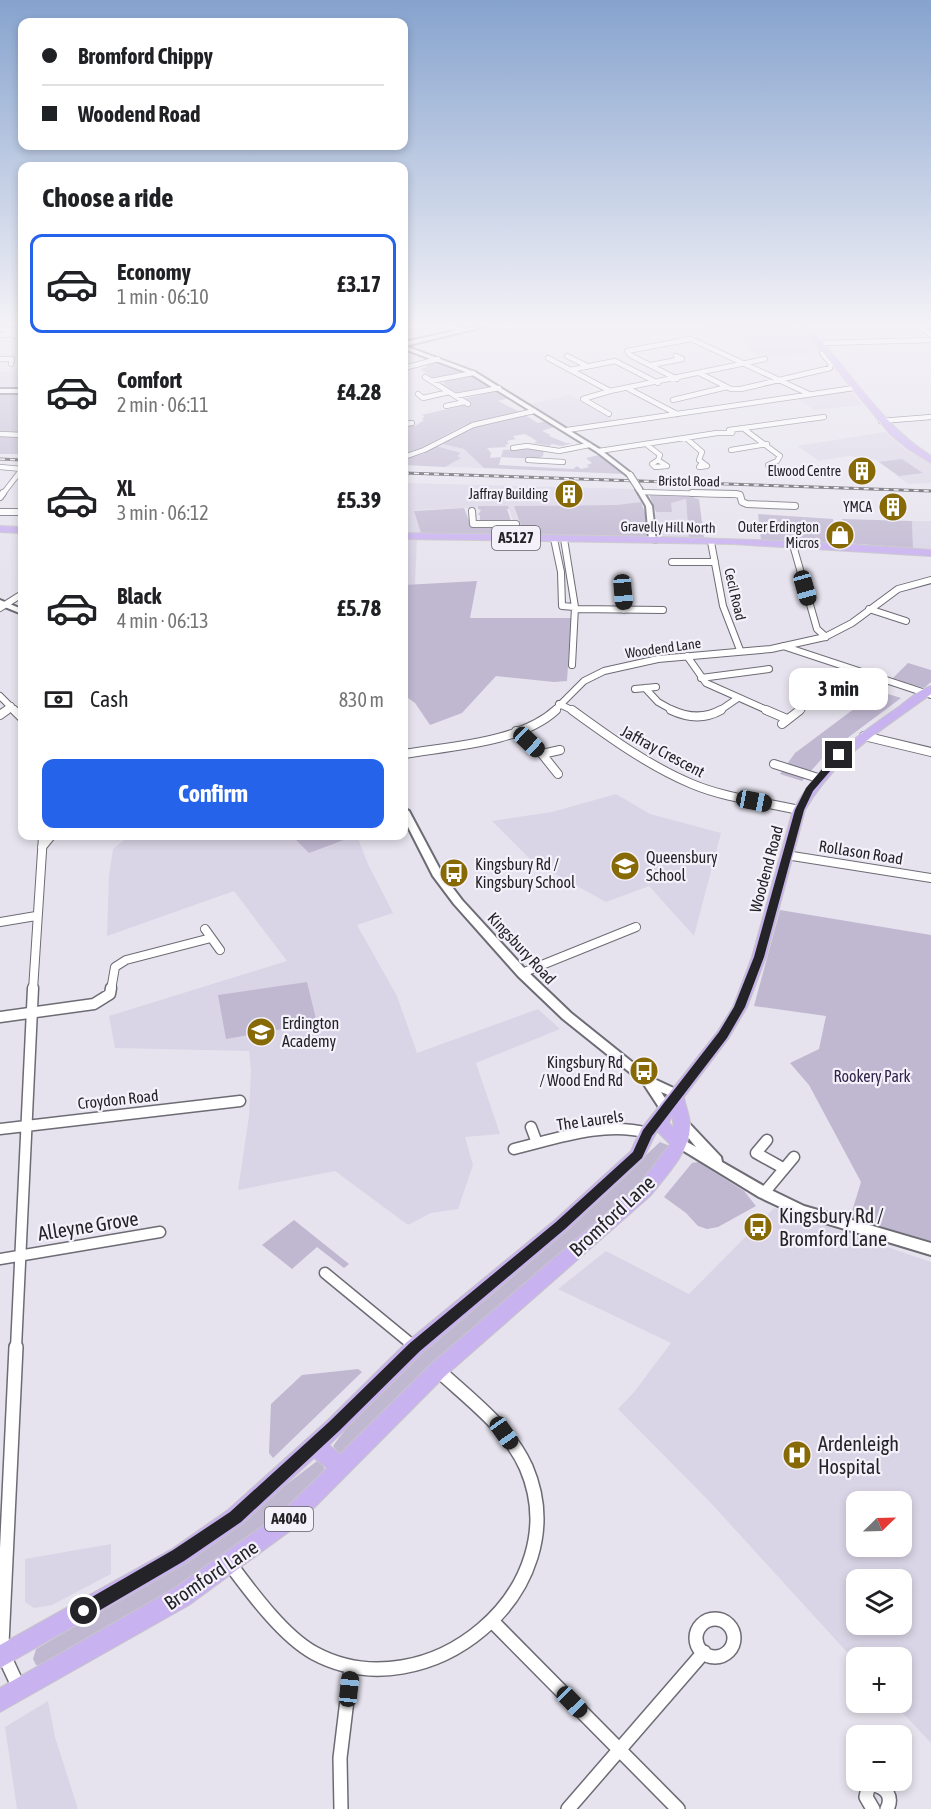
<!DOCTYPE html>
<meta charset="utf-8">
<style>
body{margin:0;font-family:"Asap Condensed",sans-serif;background:#f2f2f2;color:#202124;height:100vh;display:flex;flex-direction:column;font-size:22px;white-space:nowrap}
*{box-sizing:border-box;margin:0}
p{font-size:20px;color:#757577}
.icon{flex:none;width:33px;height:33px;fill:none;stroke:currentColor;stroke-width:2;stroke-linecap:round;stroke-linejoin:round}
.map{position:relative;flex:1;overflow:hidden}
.sheet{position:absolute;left:18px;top:162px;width:390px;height:678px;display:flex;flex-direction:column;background:#fff;border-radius:12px;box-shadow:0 3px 9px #0003}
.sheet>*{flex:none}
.hud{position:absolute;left:18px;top:18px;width:390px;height:132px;border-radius:12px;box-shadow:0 3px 9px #0003;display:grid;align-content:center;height:132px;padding:0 24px;background:#fff}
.needle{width:39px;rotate:67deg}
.tools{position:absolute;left:846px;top:1491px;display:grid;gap:12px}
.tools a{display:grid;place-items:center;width:66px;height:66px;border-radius:12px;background:#fff;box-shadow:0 3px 9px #0003;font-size:30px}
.end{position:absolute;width:27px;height:27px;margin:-14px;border:8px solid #242327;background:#fff;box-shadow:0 0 0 3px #fff}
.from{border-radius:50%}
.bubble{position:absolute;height:42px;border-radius:12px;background:#fff;box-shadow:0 3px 9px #0003;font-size:20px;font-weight:700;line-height:42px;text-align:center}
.car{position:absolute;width:18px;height:36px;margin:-18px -9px;border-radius:8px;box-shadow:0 0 4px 2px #0007;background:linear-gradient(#222 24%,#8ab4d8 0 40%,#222 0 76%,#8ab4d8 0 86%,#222 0)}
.hud b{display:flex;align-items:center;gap:21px;height:57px;font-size:22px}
.hud b+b{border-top:2px solid #e0e0e0}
.hud i{width:15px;height:15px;background:#202124}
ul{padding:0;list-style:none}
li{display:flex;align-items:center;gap:18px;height:99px;margin:0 12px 9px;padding:0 12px;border:3px solid transparent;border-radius:12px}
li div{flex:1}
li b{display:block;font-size:22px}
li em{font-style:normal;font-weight:700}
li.current{border-color:#2563eb}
li>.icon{width:54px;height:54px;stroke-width:1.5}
h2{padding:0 24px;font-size:27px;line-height:72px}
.pay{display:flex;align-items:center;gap:15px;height:66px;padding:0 24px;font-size:22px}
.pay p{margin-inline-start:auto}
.button{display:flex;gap:12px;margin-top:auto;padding:12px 24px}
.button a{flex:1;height:69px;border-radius:12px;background:#2563eb;color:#fff;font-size:24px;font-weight:700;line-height:69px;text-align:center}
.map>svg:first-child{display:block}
.built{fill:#dad5e6;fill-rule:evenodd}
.green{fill:#c0b8d1}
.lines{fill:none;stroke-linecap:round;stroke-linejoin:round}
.minor-far4-casing{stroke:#6d6b74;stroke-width:6}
.minor-far3-casing{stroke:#6d6b74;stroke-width:8}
.minor-far2-casing{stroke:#6d6b74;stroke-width:10}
.minor-far1-casing{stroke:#6d6b74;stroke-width:13}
.minor-casing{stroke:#6d6b74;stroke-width:16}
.tertiary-casing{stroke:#6d6b74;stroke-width:4}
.primary-casing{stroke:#c6c6c7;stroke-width:2}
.minor-far4{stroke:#fff;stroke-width:4.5}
.minor-far3{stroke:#fff;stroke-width:6}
.minor-far2{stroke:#fff;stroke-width:8}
.minor-far1{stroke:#fff;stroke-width:10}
.minor{stroke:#fff;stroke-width:13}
.tertiary{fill:#fff;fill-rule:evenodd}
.primary{fill:#c9b2f0;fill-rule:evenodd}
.rail-casing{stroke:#49484d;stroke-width:3}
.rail{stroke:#f4f1fb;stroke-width:1.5;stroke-dasharray:5;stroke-linecap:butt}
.tertiary-bridge-casing{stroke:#6d6b74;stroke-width:8;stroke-linecap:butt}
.tertiary-bridge{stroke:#fff;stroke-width:6}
.route{fill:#242327}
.labels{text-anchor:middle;stroke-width:4.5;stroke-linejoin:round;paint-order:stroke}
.far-poi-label{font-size:14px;fill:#242327;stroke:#f4f1fb;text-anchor:end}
.far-street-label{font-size:14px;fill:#242327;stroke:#f4f1fb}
.shield{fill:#f4f1fb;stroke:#626167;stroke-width:1.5}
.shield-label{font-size:15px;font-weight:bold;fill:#242327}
.street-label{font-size:16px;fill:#242327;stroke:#f4f1fb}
.poi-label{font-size:16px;fill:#242327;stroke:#f4f1fb;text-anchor:start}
.park-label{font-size:16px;fill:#31224a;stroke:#f4f1fb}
.near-street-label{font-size:20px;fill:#242327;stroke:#f4f1fb}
.near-poi-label{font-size:20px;fill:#242327;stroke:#f4f1fb;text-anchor:start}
</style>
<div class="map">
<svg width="931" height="1809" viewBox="0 0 931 1809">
<rect width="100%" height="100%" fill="#e6e3ee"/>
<!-- built -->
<path class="built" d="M698 326H798L824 352 765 357 750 351 748 344 736 337Z
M18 371 17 376H22V388L0 389V372Z
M846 392 852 393 862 405 815 410 796 398Z
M571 395 615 421 566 427 528 404Z
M885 432 906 450 931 463V483L908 484 876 460 849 456 819 461 797 446Z
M442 444 464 449 484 468 445 467 460 458 456 456 453 450 437 446Z
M404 483 635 489 641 502 618 505 514 506 518 520H513L508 506 414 510 421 533H404Z
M686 499 689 538H664L658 535 655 532 656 512H671V503Z
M912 521H931V550L913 548Z
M404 539 417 540 415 585H404Z
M616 794 650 814 721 833 694 936 649 886 606 902 533 862 492 821 552 812Z
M129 836H357L368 864 393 913 357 925 397 996 417 1053 538 1009 560 1029 476 1063 500 1134 465 1137 473 1165 458 1209 431 1213 408 1225 335 1171 238 1190 249 1116 251 1070 249 1051 115 1048 109 1016 287 961 234 891 107 936 109 876 113 849Z
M774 1208 931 1262V1743L893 1703 902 1702V1658H856V1662L709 1501 618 1409 634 1392 671 1343 558 1289 606 1251 689 1294ZM856 1502H902V1546H856ZM856 1580H902V1624H856Z
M111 1544V1574L52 1605 34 1608 25 1602V1559Z
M48 1701 55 1737 78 1809H17L5 1727Z"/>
<!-- green -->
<path class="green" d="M438 361 467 372 434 379 420 369 427 367 426 364Z
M471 375 492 388 454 393 440 384 446 383 442 380Z
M496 390 509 398 498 401 520 412 463 426 421 448 404 454V426H415L424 420 422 419 425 416 421 415 471 404 464 399Z
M0 393H22V433L0 432Z
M525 415 538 423 546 421 554 427 542 431 551 435 549 436 566 443H572L562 446 552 444 549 446 534 443 537 441 525 434 513 436 516 439 507 441 509 444 505 445 507 447 487 448 491 453 490 458 501 457 503 450 530 448 544 450 543 456 537 459 501 457 499 465 573 469 577 466 581 469 589 467 587 465 592 463 586 458 599 455 624 474 484 468 464 449 442 444 472 428Z
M0 436 22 437V454H0Z
M437 446 461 453 457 456 461 458 445 467 404 465V459L423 454Z
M902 459 923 473 899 476 879 462Z
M649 494 693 495 694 498 699 499 704 538H689L686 499 671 503 672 512H656Z
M641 502 645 513 646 536 644 537 524 535 514 506 617 505Z
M478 506H508L509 509H507L511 521 480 523V515H478L481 510 478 509Z
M464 508 471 526H508L511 527V533L505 535 421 533 414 511Z
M758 514 833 519 836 543 761 540Z
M842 519 912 521 913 548 845 543Z
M477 581 470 618H571L567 681 554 682 496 676 462 713 430 725 415 703 404 695V585Z
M908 663 931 670V682L924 688 892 679Z
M878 691 901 698 826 754 802 781 780 774 795 753Z
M292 836H346L349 838 309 853Z
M780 910 931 935V1241L850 1218 861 1182 809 1085 790 1063 819 1049 826 1016 754 1006Z
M307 982 317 1023 226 1039 218 995Z
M660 1142 670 1146 649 1177 345 1456 339 1454 333 1446C374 1390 430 1344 482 1299 543 1248 602 1197 660 1142Z
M698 1162 744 1191 756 1206 718 1227 707 1229 698 1226 686 1213 664 1197 692 1163Z
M294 1220 349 1264 344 1268 317 1247 292 1269 262 1245Z
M358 1369 362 1372 273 1458 269 1453 271 1404 302 1375Z
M317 1461 323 1465 326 1472 285 1513 192 1584 43 1666 36 1665 33 1659 36 1649 184 1563Z"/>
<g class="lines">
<!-- minor-far4 casing -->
<g class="minor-far4-casing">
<path id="minor-far4" d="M445 326 462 330
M919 326 931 335
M0 329 14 330 10 334 0 335
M9 334 22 337
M822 343 931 340
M567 356 587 366
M548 358 610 391 765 359
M0 359H12L11 364
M651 365 682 359 676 356
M404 368 438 359
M570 370 615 361 658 383
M699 373 731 389H741L830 368 831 364 822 353
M425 377 468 404
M677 379 630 355 627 351 691 339 809 394
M431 381 473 373
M629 389 677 414
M418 394 423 398 449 392
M455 396 499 388
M673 400 727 387
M446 406 465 402
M609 414 583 399 610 391
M881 421 931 417
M404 424 412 423
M744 429 780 456 777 461 768 465
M567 430 854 388
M729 430 824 417
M0 434 22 435
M686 438 702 452 699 460 707 466 699 467 702 463
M646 444 660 455 658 460
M513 448 527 446 559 451 589 445
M731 450 767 444
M599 451 717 433H732L733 431
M404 457 424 450 473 425 534 411
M528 460 563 462
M658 460 667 466 655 467 652 464Z
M0 467 22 469
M641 492 738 495
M2 495 22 469"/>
</g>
<!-- minor-far3 casing -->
<g class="minor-far3-casing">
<path id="minor-far3" d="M692 493 736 494 740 495 742 502 747 504 795 506
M0 497 3 493
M472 511 473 524H516L514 538
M0 512H22
M554 539 561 572 562 606 575 607 564 539
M711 542 723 606 740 650
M793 545 817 629 826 637
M672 562H715
M623 592 624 610
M0 608 22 594
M575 609 663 610
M869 609 906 621
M783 646 931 695
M687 656 706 683 769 711
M572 665 575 607
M701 678 769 669
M645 688 658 702 674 711
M635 689 656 687
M827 689 841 694
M0 696 15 711
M559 704 574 711
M5 711 11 706
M554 711 584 681 604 671 658 659 771 649 825 637 852 623 898 589 931 580
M719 711 738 698
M798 711 832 684"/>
</g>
<!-- minor-far2 casing -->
<g class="minor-far2-casing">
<path id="minor-far2" d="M14 710 22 718
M572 710C609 737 649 766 692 784 725 798 764 802 799 810
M671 710C688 718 705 719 721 710
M766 710 787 719
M0 715 7 710
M782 724 800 710
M516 731 542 754 558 774
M864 736 931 752
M404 754C451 746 520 743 556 710
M542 754 560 750
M774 764 818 778
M42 847 51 836
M786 855 931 878
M0 922 36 916
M205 929 220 950
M522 973 636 927
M33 990 43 836
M111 990 115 967 126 960 211 938"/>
</g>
<!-- minor-far1 casing -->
<g class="minor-far1-casing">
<path id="minor-far1" d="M0 1017 94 1004 110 994 111 988
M531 1127 537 1143
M0 1129 240 1101
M767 1140 756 1153 783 1168
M514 1149C555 1139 605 1121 647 1133
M764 1193 794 1157
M0 1259 160 1232
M325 1273 415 1347
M16 1348 33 988"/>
</g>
<!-- minor casing -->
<g class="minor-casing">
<path id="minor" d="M16 1347 2 1644 7 1662 19 1688
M230 1564C251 1592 283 1636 314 1653 427 1714 579 1590 526 1467 508 1427 469 1399 438 1370
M696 1638a19 19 0 1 1 38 0a19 19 0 1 1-38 0Z
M493 1622 678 1809
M341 1809 340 1758 351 1667
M568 1809 704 1652
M873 1809 866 1797 868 1788 874 1785C887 1788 893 1797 887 1809"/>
</g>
<!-- tertiary casing -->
<g class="tertiary-casing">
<path id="tertiary" d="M478 326H486L405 346 475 372 601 450 632 474V476H628L597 452 471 374 404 349V342Z
M0 389H22V393H0Z
M639 487 641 488 652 506 656 542 649 540 646 506 636 489Z
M0 600 22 609V614L0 605Z
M404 808 409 811 443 875 462 900 526 970 571 1013 652 1078 680 1091 682 1094 680 1097 676 1098 661 1092 672 1109 670 1112 666 1114 662 1112 643 1083 563 1019 518 976 454 904 433 876 404 819Z
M683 1119 687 1121 721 1157 722 1162 769 1189 804 1206 931 1243V1255L795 1214 759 1197 674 1145 672 1142 674 1139 678 1137 696 1147 677 1124 679 1121Z"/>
</g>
<!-- primary casing -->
<g class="primary-casing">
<path id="primary" d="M801 326H807C850 369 879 423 931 456V463L908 449 890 434Z
M0 526 22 527V533L0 532Z
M404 533C580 536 756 536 931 550V556L733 544 404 539Z
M931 686V694C882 730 836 756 805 810L766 957 747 1007 728 1039 684 1097C685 1106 690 1115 690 1125 690 1152 666 1176 650 1196L445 1376 294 1528 189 1605 0 1712V1688L173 1589 280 1514 327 1468 314 1458 242 1524 186 1563 0 1668V1645L172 1549 228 1510 327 1421 408 1341 555 1220 631 1151 641 1129 718 1031 733 1007 752 957 793 810C820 762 855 737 900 706 909 699 920 689 931 686ZM672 1115 674 1128 669 1123ZM657 1131 670 1144 638 1186 431 1364 340 1454 329 1445 422 1353 567 1230 643 1159Z"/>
</g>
<!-- minor-far4 -->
<use href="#minor-far4" class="minor-far4"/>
<!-- minor-far3 -->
<use href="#minor-far3" class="minor-far3"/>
<!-- minor-far2 -->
<use href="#minor-far2" class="minor-far2"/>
<!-- minor-far1 -->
<use href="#minor-far1" class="minor-far1"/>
<!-- minor -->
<use href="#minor" class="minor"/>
<!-- tertiary -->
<use href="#tertiary" class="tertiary"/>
<!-- primary -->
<use href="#primary" class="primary"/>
<!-- rail casing -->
<g class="rail-casing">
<path id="rail" d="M0 459 22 460
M404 473 931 491"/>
</g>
<!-- rail -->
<use href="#rail" class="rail"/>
<!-- tertiary-bridge casing -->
<g class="tertiary-bridge-casing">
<path id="tertiary-bridge" d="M630 475 639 489"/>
</g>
<!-- tertiary-bridge -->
<use href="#tertiary-bridge" class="tertiary-bridge"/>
</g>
<!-- sky -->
<linearGradient id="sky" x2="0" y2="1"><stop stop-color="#86a3ce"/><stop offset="0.56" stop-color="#f4f2f7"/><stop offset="1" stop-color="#f4f2f7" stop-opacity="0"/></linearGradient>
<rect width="931" height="579" fill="url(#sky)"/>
<!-- route -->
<path class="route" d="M836 753 844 755 813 791 804 810 764 957 745 1007 727 1038 652 1136 642 1158 565 1229 420 1351 339 1431 241 1522 184 1561 90 1616 84 1618 78 1616 76 1611 78 1605 173 1550 230 1512 329 1422 410 1343 556 1222 633 1152 643 1130 719 1032 734 1007 754 957 795 810 806 788Z"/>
<!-- icons -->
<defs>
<g id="building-disc" transform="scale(1.5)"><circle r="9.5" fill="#876a06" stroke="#f4f1fb"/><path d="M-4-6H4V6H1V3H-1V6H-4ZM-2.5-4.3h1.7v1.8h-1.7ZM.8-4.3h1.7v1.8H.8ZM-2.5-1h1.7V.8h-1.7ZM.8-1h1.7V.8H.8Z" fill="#fff"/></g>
<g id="shop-disc" transform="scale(1.5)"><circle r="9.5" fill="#876a06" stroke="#f4f1fb"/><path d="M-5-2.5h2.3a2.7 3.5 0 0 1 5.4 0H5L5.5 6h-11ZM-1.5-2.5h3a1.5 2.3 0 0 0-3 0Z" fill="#fff"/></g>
<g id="school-disc" transform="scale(1.5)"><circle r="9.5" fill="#876a06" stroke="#f4f1fb"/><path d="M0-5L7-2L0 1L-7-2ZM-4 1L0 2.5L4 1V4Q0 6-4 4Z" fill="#fff"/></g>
<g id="bus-disc" transform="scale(1.5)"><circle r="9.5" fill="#876a06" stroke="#f4f1fb"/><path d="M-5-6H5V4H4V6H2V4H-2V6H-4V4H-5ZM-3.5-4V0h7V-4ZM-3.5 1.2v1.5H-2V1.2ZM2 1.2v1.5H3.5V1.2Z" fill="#fff"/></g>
<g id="hospital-disc" transform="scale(1.5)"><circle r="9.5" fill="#876a06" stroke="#f4f1fb"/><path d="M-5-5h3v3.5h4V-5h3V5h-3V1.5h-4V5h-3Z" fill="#fff"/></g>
</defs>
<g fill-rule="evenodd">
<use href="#building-disc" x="862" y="471"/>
<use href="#building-disc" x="569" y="494"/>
<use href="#building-disc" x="893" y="507"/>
<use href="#shop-disc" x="840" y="535"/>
<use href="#school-disc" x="625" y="866"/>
<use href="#bus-disc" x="454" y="873"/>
<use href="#school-disc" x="261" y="1032"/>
<use href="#bus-disc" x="644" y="1071"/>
<use href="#bus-disc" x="758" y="1227"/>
<use href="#hospital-disc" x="797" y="1455"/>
</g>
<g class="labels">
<!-- far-poi labels -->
<g class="far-poi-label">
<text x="841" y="476">Elwood Centre</text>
<text x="548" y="499">Jaffray Building</text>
<text x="872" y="512">YMCA</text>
<text x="819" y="532">Outer Erdington<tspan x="819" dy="16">Micros</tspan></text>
</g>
<!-- far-street labels -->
<g class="far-street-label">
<text transform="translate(689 481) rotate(1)" y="5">Bristol Road</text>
<text transform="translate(668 527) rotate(1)" y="5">Gravelly Hill North</text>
<text transform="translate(735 594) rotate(77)" y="5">Cecil Road</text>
<text transform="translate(663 648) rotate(-8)" y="5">Woodend Lane</text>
</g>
<!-- shield labels -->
<g class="shield">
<rect x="492" y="526" width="48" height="24" rx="4.5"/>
<rect x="265" y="1507" width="48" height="24" rx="4.5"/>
</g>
<g class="shield-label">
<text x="516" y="543">A5127</text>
<text x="289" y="1524">A4040</text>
</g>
<!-- street labels -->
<g class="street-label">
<text transform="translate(663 751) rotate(28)" y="6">Jaffray Crescent</text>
<text transform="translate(861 852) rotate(9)" y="6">Rollason Road</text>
<text transform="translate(766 869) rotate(-75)" y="6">Woodend Road</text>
<text transform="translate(522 948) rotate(47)" y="6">Kingsbury Road</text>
<text transform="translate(118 1099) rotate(-6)" y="6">Croydon Road</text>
<text transform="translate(590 1120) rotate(-8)" y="6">The Laurels</text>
</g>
<!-- poi labels -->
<g class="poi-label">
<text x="646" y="863">Queensbury<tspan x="646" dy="18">School</tspan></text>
<text x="475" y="870">Kingsbury Rd /<tspan x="475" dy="18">Kingsbury School</tspan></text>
<text x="282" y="1029">Erdington<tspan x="282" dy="18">Academy</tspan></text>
<text x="623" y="1068" text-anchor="end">Kingsbury Rd<tspan x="623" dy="18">/ Wood End Rd</tspan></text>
</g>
<!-- park labels -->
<g class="park-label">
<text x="872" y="1082">Rookery Park</text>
</g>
<!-- near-street labels -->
<g class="near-street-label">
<text transform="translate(612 1216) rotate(-43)" y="7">Bromford Lane</text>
<text transform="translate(88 1226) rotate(-9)" y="7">Alleyne Grove</text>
<text transform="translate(211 1575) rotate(-34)" y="7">Bromford Lane</text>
</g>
<!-- near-poi labels -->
<g class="near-poi-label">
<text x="779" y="1223">Kingsbury Rd /<tspan x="779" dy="23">Bromford Lane</tspan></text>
<text x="818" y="1451">Ardenleigh<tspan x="818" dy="23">Hospital</tspan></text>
</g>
</g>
</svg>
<div class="tools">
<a><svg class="needle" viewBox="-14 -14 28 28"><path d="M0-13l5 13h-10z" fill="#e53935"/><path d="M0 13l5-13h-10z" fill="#757577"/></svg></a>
<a><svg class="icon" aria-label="layers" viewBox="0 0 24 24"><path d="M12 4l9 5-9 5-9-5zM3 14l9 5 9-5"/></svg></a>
<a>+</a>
<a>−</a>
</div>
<i class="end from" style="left:84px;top:1611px"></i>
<i class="end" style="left:839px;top:755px"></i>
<div class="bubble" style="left:789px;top:668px;width:99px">3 min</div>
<i class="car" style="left:805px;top:588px;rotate:164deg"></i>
<i class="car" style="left:623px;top:592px;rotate:175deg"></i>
<i class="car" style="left:529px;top:742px;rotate:133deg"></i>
<i class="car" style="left:754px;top:801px;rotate:101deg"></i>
<i class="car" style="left:504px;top:1433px;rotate:145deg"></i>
<i class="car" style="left:349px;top:1689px;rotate:6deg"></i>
<i class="car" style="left:572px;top:1702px;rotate:136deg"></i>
<div class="hud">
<b><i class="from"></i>Bromford Chippy</b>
<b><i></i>Woodend Road</b>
</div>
<section class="sheet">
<h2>Choose a ride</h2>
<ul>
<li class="current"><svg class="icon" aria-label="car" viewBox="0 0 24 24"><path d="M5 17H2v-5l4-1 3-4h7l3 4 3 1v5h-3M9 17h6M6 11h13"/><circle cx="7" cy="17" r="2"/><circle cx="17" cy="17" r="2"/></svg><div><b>Economy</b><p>1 min · 06:10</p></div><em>£3.17</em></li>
<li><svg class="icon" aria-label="car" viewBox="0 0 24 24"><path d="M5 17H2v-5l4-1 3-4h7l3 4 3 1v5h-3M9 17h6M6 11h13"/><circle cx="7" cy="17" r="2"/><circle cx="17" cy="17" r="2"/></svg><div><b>Comfort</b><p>2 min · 06:11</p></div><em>£4.28</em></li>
<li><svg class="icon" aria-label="car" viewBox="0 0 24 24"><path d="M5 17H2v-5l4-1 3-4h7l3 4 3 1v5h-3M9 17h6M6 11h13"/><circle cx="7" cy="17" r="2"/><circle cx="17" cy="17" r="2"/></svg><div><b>XL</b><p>3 min · 06:12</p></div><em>£5.39</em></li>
<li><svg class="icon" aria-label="car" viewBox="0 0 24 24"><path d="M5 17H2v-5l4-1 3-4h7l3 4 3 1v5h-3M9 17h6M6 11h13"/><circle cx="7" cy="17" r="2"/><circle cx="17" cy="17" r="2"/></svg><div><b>Black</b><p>4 min · 06:13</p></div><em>£5.78</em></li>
</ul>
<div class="pay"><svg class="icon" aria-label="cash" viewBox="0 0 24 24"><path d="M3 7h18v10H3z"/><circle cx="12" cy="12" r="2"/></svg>Cash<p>830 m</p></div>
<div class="button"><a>Confirm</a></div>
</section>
</div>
